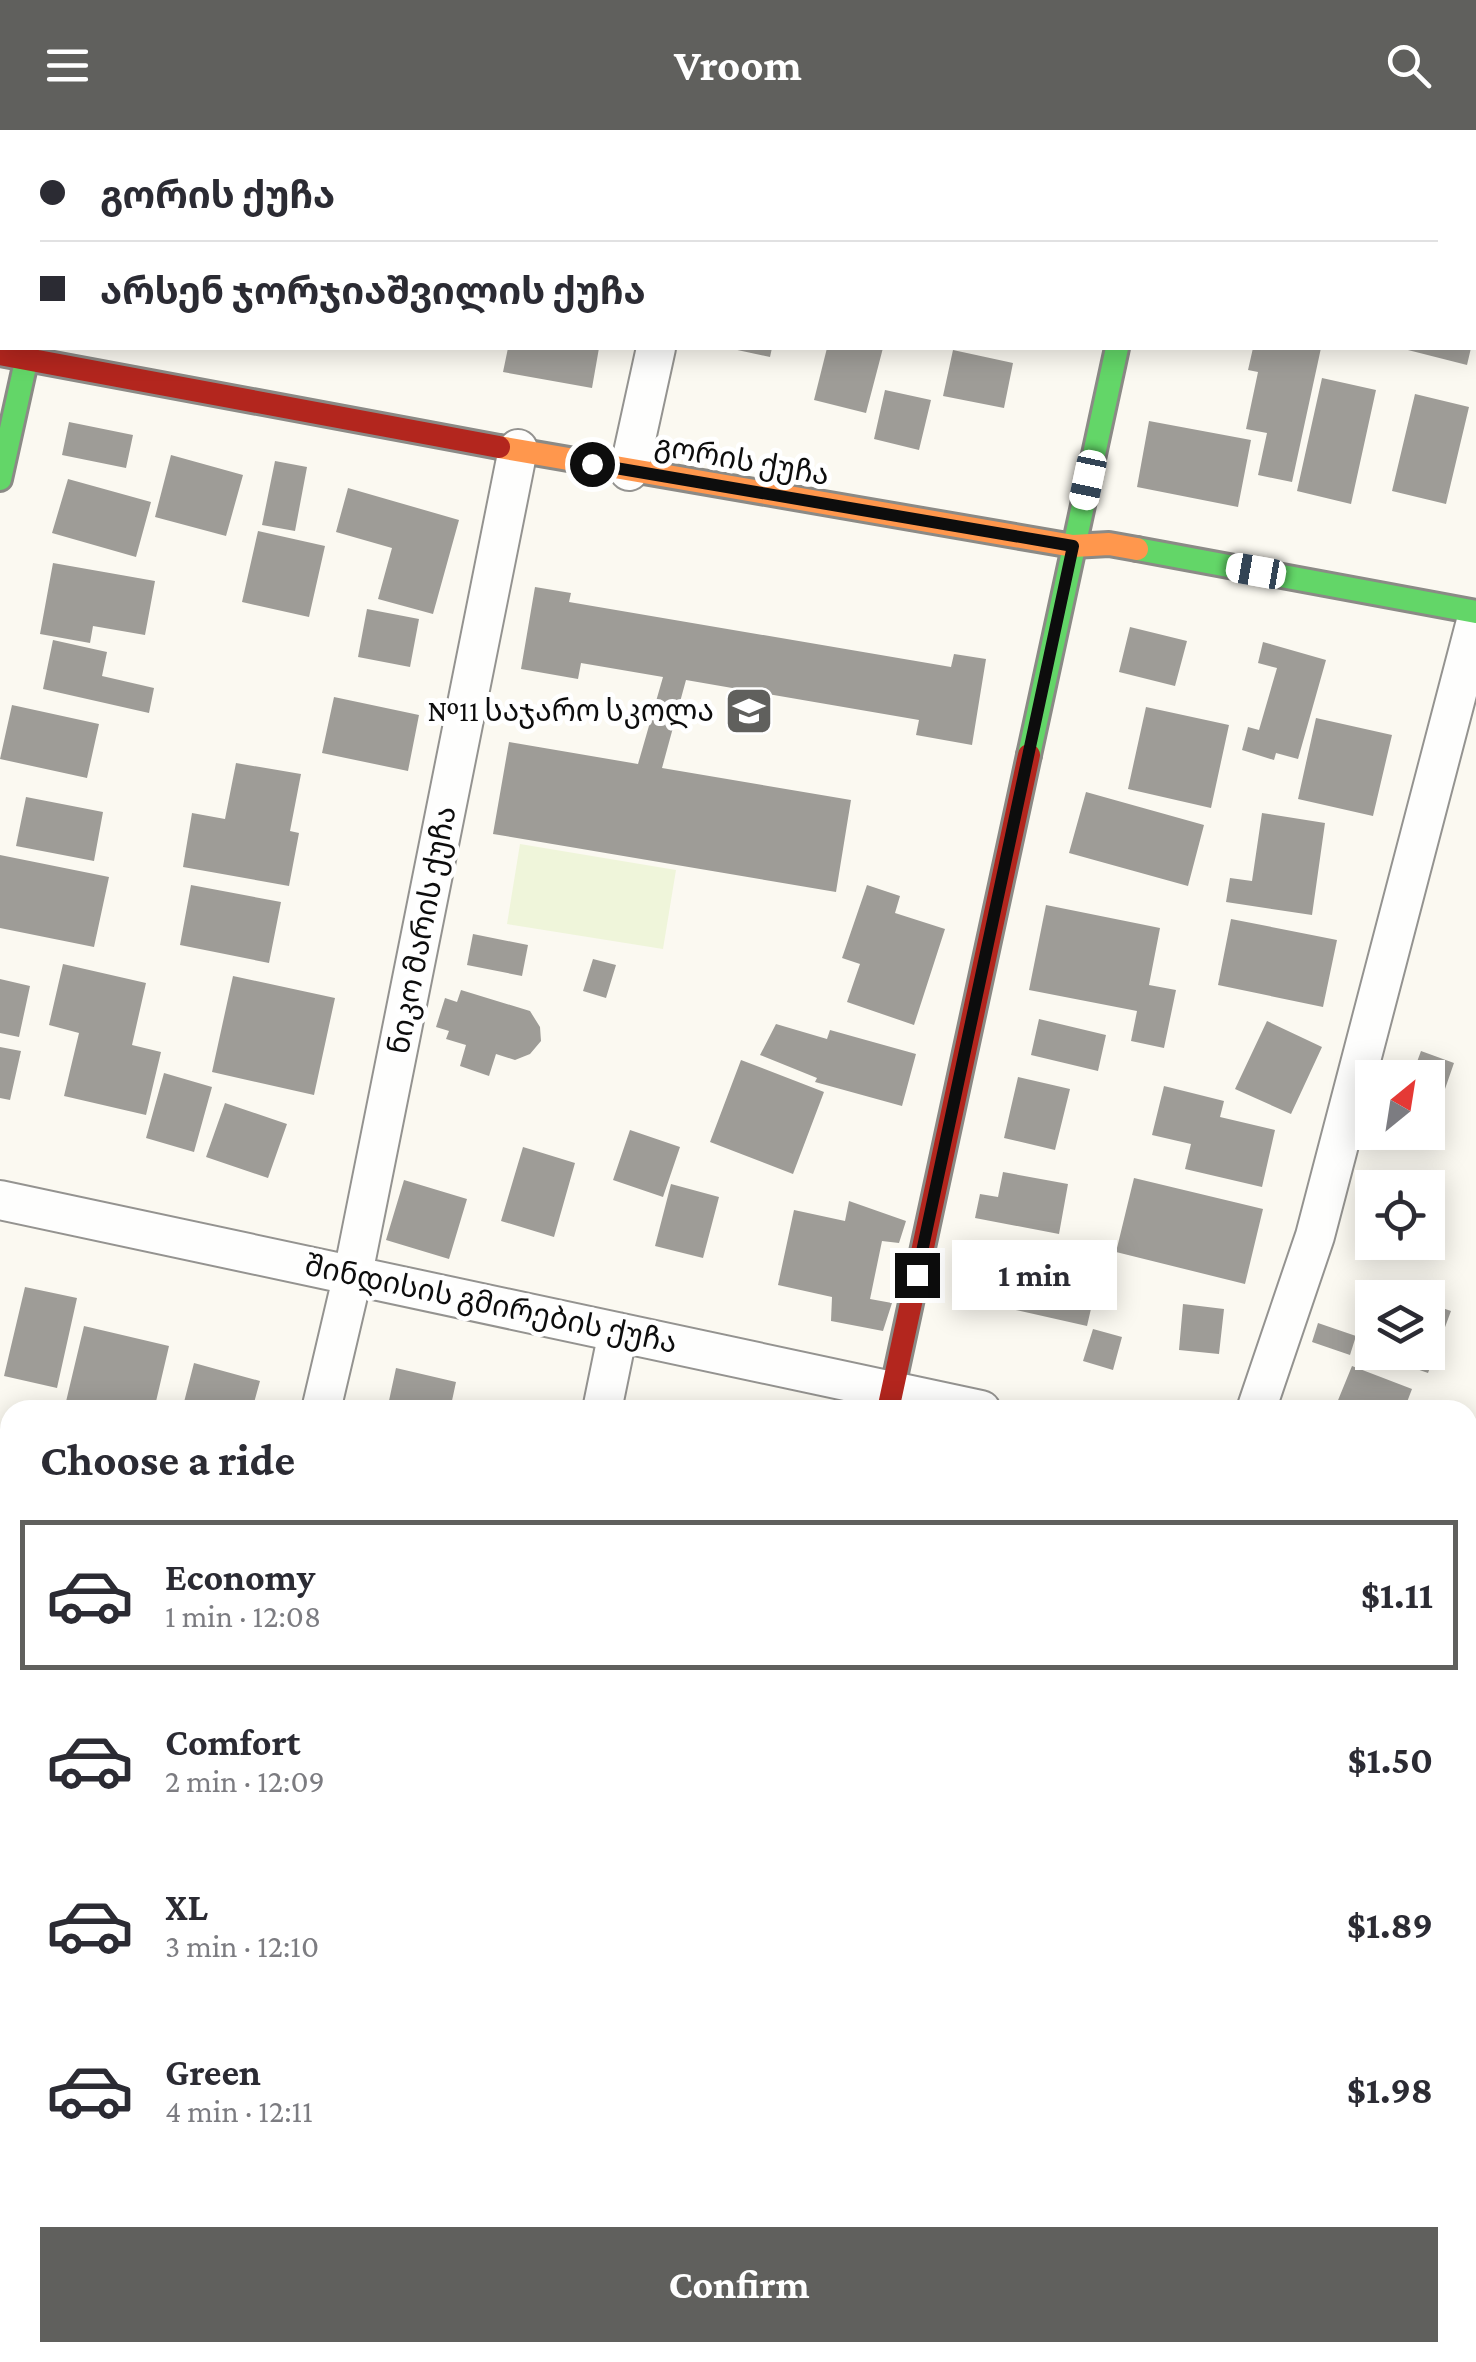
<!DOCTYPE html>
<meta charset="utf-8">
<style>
body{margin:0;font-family:"Crimson Pro","Noto Sans Georgian",serif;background:#f7f7f7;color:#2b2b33;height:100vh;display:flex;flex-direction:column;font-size:38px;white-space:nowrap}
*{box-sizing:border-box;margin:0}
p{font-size:32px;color:#7c7c81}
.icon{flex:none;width:55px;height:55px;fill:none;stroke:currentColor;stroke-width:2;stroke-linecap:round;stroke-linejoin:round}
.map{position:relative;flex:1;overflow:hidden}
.details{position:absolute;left:0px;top:1270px;width:1478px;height:962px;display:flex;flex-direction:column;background:#fff;border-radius:30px 30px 0 0;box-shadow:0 5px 25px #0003}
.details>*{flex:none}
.top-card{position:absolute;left:0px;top:0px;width:1478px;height:220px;box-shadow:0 5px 25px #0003;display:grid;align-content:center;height:220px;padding:0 40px;background:#fff}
.needle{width:65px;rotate:30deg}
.fabs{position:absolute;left:1355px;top:930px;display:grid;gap:20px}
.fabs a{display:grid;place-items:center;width:90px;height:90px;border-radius:0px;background:#fff;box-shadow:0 5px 25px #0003;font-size:50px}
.end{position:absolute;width:45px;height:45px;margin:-22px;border:12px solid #0d0d0d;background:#fff;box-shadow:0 0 0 5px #fff}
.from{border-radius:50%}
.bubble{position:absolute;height:70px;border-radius:0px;background:#fff;box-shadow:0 5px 25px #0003;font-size:32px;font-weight:700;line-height:70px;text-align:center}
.car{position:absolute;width:30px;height:60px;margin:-30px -15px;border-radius:12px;box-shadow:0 0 8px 2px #0007;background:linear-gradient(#fff 24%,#345 0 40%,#fff 0 76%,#345 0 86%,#fff 0)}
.top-card b{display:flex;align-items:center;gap:35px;height:95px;font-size:38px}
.top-card b+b{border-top:2px solid #e1e1e2}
.top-card i{width:25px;height:25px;background:#2b2b33}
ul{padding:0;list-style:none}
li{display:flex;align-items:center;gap:30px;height:150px;margin:0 20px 15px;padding:0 20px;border:5px solid transparent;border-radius:0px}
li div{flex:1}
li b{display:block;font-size:38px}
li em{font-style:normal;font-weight:700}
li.on{border-color:#60605d}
li>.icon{width:90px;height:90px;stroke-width:1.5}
h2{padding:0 40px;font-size:45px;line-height:120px}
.button{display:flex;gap:20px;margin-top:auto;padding:20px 40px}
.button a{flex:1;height:115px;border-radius:0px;background:#60605d;color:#fff;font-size:40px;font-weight:700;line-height:115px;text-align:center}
header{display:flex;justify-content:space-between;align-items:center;height:130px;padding:0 40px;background:#60605d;color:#fff;font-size:45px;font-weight:700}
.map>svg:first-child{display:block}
.forest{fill:#d6e9be}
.pitch{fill:#eff5da}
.building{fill:#9e9c97}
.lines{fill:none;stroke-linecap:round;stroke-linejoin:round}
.street-casing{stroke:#949390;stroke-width:42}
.fast-casing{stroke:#8b8a86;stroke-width:28}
.slow-casing{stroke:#8b8a86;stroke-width:28}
.jam-casing{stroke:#8b8a86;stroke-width:28}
.path{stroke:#b8b8b6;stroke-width:6;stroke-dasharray:10 5;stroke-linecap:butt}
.street{stroke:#fefefd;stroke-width:38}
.fast{stroke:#63d668;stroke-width:22}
.slow{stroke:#ff974d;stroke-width:22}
.jam{stroke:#b3261e;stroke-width:22}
.route{stroke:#0d0d0d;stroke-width:12}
.labels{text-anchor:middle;stroke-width:10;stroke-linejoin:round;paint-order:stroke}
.street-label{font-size:30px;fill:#0d0d0d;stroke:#fff}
.poi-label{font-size:30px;fill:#0d0d0d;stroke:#fff;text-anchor:end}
</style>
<header><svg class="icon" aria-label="menu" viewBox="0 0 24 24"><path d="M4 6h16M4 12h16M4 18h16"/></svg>Vroom<svg class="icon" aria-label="search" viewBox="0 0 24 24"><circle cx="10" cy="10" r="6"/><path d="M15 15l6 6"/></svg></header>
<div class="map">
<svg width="1476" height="2232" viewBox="0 0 1476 2232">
<rect width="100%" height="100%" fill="#fbf9f1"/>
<!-- forest -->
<path class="forest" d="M1476 1597V2232H1273L1275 2222H1468V1600Z"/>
<!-- pitch -->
<path class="pitch" d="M520 714 676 740 663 819 507 794Z"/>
<!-- building -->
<path class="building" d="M508 218H599L592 258 503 242Z
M728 218H772L770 227Z
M827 218H883L866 283 814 270Z
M1253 218H1321L1292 352 1258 345 1267 303 1246 299 1258 242 1248 240Z
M1400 218H1471L1467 235Z
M953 220 1013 233 1004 278 943 266Z
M1322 248 1376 260 1351 374 1297 361Z
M885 260 931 270 919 320 874 309Z
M1415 264 1469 277 1446 374 1392 361Z
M1149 291 1251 310 1238 377 1137 357Z
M69 292 133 305 126 338 62 325Z
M171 325 243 345 226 406 155 387Z
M275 331 307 337 295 401 262 395Z
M68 349 151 372 136 427 52 403Z
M348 358 459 390 433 484 378 469 392 418 336 402Z
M258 401 325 416 309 487 242 472Z
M53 433 155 451 145 505 93 496 90 513 40 504Z
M535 457 571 463 569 472 951 537 954 524 986 529 972 615 916 605 919 590 686 550 662 638 851 670 836 762 493 704 509 612 638 634 663 547 581 533 578 549 521 539Z
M367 479 419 489 410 537 358 527Z
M1130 497 1187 511 1175 556 1119 542Z
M53 510 107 522 102 546 154 558 149 583 43 559Z
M1263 512 1326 530 1298 629 1276 623 1274 630 1242 620 1248 597 1259 600 1277 538 1258 533Z
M334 567 419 585 408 641 322 623Z
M12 575 99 594 87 648 0 629Z
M1146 577 1229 595 1211 678 1128 659Z
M1316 588 1392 605 1373 686 1298 669Z
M236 633 301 644 290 701 299 703 289 756 183 737 192 683 225 689Z
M1086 662 1204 695 1188 756 1069 723Z
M26 667 103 682 94 731 16 716Z
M1262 683 1325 693 1312 785 1226 772 1230 748 1252 751Z
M0 725 109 747 94 817 0 798Z
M191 755 281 772 269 833 180 815Z
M867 755 900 766 895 783 945 799 914 895 847 872 860 834 842 828Z
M1046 775 1160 798 1149 855 1176 860 1164 918 1131 911 1137 881 1029 860Z
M1231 789 1337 810 1323 877 1218 855Z
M473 804 528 815 522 846 467 835Z
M593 829 616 835 606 868 583 861Z
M63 834 146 853 132 915 161 922 146 985 64 966 79 903 49 895Z
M233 846 335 868 314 965 212 942Z
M0 849 30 856 19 907 0 903Z
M461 860 530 881 540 897 541 911 530 924 515 930 496 924 489 946 460 936 466 915 446 909 449 901 436 897 445 868 457 872Z
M1039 889 1106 905 1098 941 1031 925Z
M1267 891 1322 917 1291 984 1235 959Z
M776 894 827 909 830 900 916 924 902 976 815 952 817 948 760 925Z
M0 917 21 921 10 970 0 968Z
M1421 921 1454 933 1445 959 1428 953V948H1411Z
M741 930 824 962 793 1044 710 1012Z
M164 943 212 957 194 1022 146 1008Z
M1018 947 1070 959 1055 1020 1004 1008Z
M1164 956 1224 971 1220 987 1275 1000 1262 1057 1185 1039 1191 1014 1152 1005Z
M225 973 287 994 268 1048 206 1027Z
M630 1000 680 1017 663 1067 613 1050Z
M523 1017 575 1033 554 1107 501 1091Z
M1003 1042 1068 1054 1059 1104 975 1088 980 1064 998 1067Z
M1134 1048 1263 1079 1245 1154 1116 1122Z
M404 1050 467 1069 449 1129 386 1110Z
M671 1054 719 1067 703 1128 655 1116Z
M849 1071 906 1091 899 1113 882 1111 870 1169 892 1173 883 1201 831 1191 832 1167 778 1155 794 1080 845 1091Z
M1428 1086 1441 1092 1426 1130 1400 1119 1403 1112H1428Z
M1015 1121 1100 1140 1087 1196 1003 1177Z
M25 1157 77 1168 57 1258 4 1246Z
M1428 1173 1451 1181 1428 1243 1368 1222 1372 1209V1222H1428Z
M1183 1174 1224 1179 1219 1224 1179 1220Z
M1318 1193 1356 1206 1350 1225 1312 1212Z
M84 1196 169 1216 154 1280H64Z
M1093 1199 1122 1207 1113 1240 1083 1231Z
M194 1233 260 1251 252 1280H182Z
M1352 1236 1412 1259 1404 1280H1334Z
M396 1238 456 1252 450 1280H387Z
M0 1418 10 1420V1456L0 1453Z
M1468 1451 1476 1453V1530L1468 1527Z
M8 1805H10V1852L0 1850Z
M8 1958H10V2003L0 2001Z
M10 2040V2091L0 2089Z
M0 2113 10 2116V2175L0 2172Z
M150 2222H256L265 2225 263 2232H147Z
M457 2222H501L498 2232Z
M550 2222H611L609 2232H548Z
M722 2222H739L764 2232H719Z
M789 2222H860L856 2232H785Z"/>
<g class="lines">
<!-- street casing -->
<g class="street-casing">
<path id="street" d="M703 2 704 0
M1165 2V0
M629 341 656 218
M0 1070 981 1280
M321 1280 353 1144 518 319
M602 1280 618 1202
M1256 1280 1315 1106 1476 491
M1468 1408 1476 1411
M100 2232 103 2222
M385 2232 388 2222
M676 2232 679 2222
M1016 2232 1018 2222"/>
</g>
<!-- fast casing -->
<g class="fast-casing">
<path id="fast" d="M0 349 29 218
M1137 419 1476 482
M1029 625 1117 218"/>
</g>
<!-- slow casing -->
<g class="slow-casing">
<path id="slow" d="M69 2 70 0
M499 317 1073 416 1109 414 1137 419"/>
</g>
<!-- jam casing -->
<g class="jam-casing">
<path id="jam" d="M0 224 499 317
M888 1280 1029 625"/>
</g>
<!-- path -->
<path class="path" d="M1468 2179 1476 2166
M1440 2232 1445 2222"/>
<!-- street -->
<use href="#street" class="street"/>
<!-- fast -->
<use href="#fast" class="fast"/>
<!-- slow -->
<use href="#slow" class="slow"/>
<!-- jam -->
<use href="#jam" class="jam"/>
</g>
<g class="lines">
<!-- route -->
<path class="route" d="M592 334 1073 416 917 1145"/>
</g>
<!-- icons -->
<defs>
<g id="school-square" transform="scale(2.5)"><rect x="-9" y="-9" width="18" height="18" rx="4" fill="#60605d" stroke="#fff"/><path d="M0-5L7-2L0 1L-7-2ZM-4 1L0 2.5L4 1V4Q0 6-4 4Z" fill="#fff"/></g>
</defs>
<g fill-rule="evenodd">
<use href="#school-square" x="749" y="581"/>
</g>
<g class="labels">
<!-- street labels -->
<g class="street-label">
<text transform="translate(742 330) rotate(10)" y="10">გორის ქუჩა</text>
<text transform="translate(422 800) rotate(-79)" y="10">ნიკო მარის ქუჩა</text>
<text transform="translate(491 1174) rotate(12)" y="10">შინდისის გმირების ქუჩა</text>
</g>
<!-- poi labels -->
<g class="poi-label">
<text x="714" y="591">№11 საჯარო სკოლა</text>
</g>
</g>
</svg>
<div class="fabs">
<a><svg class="needle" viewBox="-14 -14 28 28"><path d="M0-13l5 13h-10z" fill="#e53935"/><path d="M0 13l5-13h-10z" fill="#7c7c81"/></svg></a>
<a><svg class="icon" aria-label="locate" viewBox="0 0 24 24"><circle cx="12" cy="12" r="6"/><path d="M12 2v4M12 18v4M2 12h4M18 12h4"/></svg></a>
<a><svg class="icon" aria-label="layers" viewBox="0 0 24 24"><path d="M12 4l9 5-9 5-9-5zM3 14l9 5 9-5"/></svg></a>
</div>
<i class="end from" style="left:592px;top:334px"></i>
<i class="end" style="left:917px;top:1145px"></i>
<div class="bubble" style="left:952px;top:1110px;width:165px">1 min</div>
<i class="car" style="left:1088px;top:350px;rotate:192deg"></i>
<i class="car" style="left:1256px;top:441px;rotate:280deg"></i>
<div class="top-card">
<b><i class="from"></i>გორის ქუჩა</b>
<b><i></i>არსენ ჯორჯიაშვილის ქუჩა</b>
</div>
<section class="details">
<h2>Choose a ride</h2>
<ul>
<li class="on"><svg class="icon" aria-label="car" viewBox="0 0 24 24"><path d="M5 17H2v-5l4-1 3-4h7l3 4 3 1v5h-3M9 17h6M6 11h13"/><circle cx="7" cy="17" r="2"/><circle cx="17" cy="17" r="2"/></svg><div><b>Economy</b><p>1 min · 12:08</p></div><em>$1.11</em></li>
<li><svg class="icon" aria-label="car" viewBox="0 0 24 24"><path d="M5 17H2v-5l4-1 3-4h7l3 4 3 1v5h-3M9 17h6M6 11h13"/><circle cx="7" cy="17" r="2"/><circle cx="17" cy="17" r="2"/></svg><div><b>Comfort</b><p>2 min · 12:09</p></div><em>$1.50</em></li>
<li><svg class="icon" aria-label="car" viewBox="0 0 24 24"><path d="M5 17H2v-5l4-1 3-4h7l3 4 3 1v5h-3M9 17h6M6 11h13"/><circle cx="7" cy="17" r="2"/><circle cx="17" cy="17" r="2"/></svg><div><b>XL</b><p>3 min · 12:10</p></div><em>$1.89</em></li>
<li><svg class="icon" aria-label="car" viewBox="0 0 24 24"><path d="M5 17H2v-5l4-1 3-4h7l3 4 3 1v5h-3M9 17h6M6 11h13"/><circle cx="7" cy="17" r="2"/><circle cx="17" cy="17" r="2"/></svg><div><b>Green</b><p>4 min · 12:11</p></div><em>$1.98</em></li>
</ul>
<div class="button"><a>Confirm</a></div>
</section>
</div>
